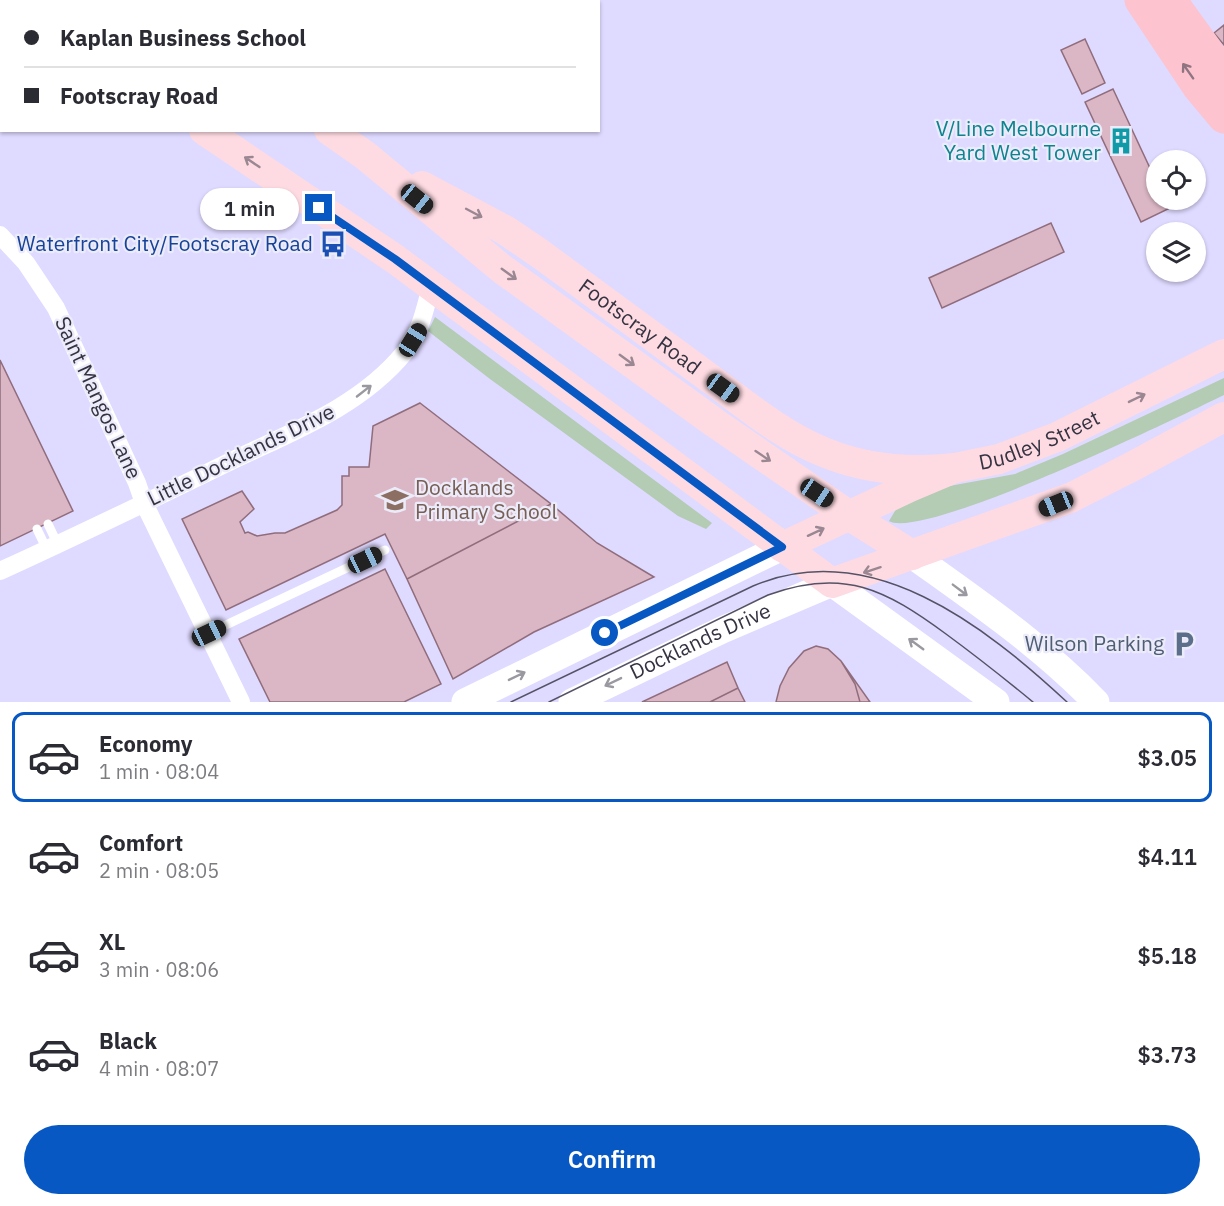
<!DOCTYPE html>
<meta charset="utf-8">
<style>
body{margin:0;font-family:"IBM Plex Sans",sans-serif;background:#f7f7f7;color:#2b2b33;height:100vh;display:flex;flex-direction:column;font-size:22px;white-space:nowrap}
*{box-sizing:border-box;margin:0}
p{font-size:20px;color:#7c7c81}
.icon{flex:none;width:33px;height:33px;fill:none;stroke:currentColor;stroke-width:2;stroke-linecap:round;stroke-linejoin:round}
.map{position:relative;height:702px;overflow:hidden}
.sheet{display:flex;flex-direction:column;background:#fff;flex:1}
.sheet>*{flex:none}
.banner{position:absolute;left:0px;top:0px;width:600px;height:132px;box-shadow:0 2px 4px #0004;display:grid;align-content:center;height:132px;padding:0 24px;background:#fff}
.buttons{position:absolute;left:1146px;top:150px;display:grid;gap:12px}
.buttons a{display:grid;place-items:center;width:60px;height:60px;border-radius:50%;background:#fff;box-shadow:0 2px 4px #0004;font-size:30px}
.end{position:absolute;width:27px;height:27px;margin:-14px;border:8px solid #0758c2;background:#fff;box-shadow:0 0 0 3px #fff}
.from{border-radius:50%}
.bubble{position:absolute;height:42px;border-radius:21px;background:#fff;box-shadow:0 2px 4px #0004;font-size:20px;font-weight:600;line-height:42px;text-align:center}
.car{position:absolute;width:18px;height:36px;margin:-18px -9px;border-radius:8px;box-shadow:0 0 4px 2px #0007;background:linear-gradient(#222 24%,#8ab4d8 0 40%,#222 0 76%,#8ab4d8 0 86%,#222 0)}
.banner b{display:flex;align-items:center;gap:21px;height:57px;font-size:22px}
.banner b+b{border-top:2px solid #e1e1e2}
.banner i{width:15px;height:15px;background:#2b2b33}
ul{padding:10px 0 0;list-style:none}
li{display:flex;align-items:center;gap:18px;height:90px;margin:0 12px 9px;padding:0 12px;border:3px solid transparent;border-radius:12px}
li div{flex:1}
li b{display:block;font-size:22px}
li em{font-style:normal;font-weight:600}
li.active{border-color:#0758c2}
li>.icon{width:54px;height:54px;stroke-width:1.5}
.primary-button{display:flex;gap:12px;margin-top:auto;padding:12px 24px}
.primary-button a{flex:1;height:69px;border-radius:36px;background:#0758c2;color:#fff;font-size:24px;font-weight:600;line-height:69px;text-align:center}
.map>svg:first-child{display:block}
.green{fill:#b3ccb3}
.building{fill:#dbb6c5;stroke:#906d7c;stroke-width:1.5}
.lines{fill:none;stroke-linecap:round;stroke-linejoin:round}
.lane{stroke:#fff;stroke-width:9}
.street{stroke:#fff;stroke-width:18}
.secondary{stroke:#fff;stroke-width:27}
.primary{stroke:#fedbe2;stroke-width:30}
.highway{stroke:#fdc3cf;stroke-width:33}
.tram{stroke:#555265;stroke-width:1.5}
.oneway{stroke:#8f7481}
.oneway2{stroke:#9a8792}
.oneway3{stroke:#9a99a0}
.route{stroke:#0758c2;stroke-width:8}
.labels{text-anchor:middle;stroke-width:4.5;stroke-linejoin:round;paint-order:stroke}
.culture-label{font-size:21px;fill:#0d838f;stroke:#ecebf9;text-anchor:end}
.transit-label{font-size:21px;fill:#164399;stroke:#ecebf9;text-anchor:end}
.street-label{font-size:21px;fill:#353341;stroke:#ecebf9}
.education-label{font-size:21px;fill:#785e54;stroke:#ecebf9;text-anchor:start}
.service-label{font-size:21px;fill:#4e5e75;stroke:#ecebf9;text-anchor:end}
</style>
<div class="map">
<svg width="1224" height="702" viewBox="0 0 1224 702">
<rect width="100%" height="100%" fill="#dfdaff"/>
<!-- green -->
<path class="green" d="M435 317 712 523 706 529 678 516 490 379 428 331Z
M1224 378V395C1179 417 923 541 889 521L898 506 933 489 1015 474 1063 454Z"/>
<!-- building -->
<path class="building" d="M1224 25V45L1214 33Z
M1085 39 1105 83 1082 94 1061 50Z
M1113 89 1156 181V200H1165L1170 208 1141 222 1085 102Z
M1051 223 1064 252 942 308 929 278Z
M0 360 73 511 0 546Z
M420 403 551 504 407 579 385 534 226 610 182 519 242 491 254 509 240 522 245 533 248 532 257 536 275 533H285L337 510 342 505V476H349V467H369L373 426Z
M551 504 597 543 654 577 534 632 453 679 407 579Z
M385 569 441 684 404 702H270L239 639Z
M816 646 828 649 841 661 855 684 860 702H776L780 686 789 668 804 651Z
M816 646 828 649 841 661 870 702H776L780 686 789 668 804 651Z
M727 662 738 688 710 702H642Z
M738 688 745 702H710Z"/>
<g class="lines">
<!-- lane -->
<path class="lane" d="M48 524 58 545
M37 529 47 550
M209 633 385 550"/>
<!-- street -->
<path class="street" d="M0 235 26 263 56 308 137 483 144 503 241 702
M0 571C75 537 149 501 223 465 286 434 358 409 404 353 420 334 425 310 431 286"/>
<!-- secondary -->
<g class="secondary">
<path d="M912 555C976 601 1041 645 1096 702"/>
<path d="M465 702 782 547"/>
<path id="s1" d="M572 702 722 630 832 583 996 702"/>
</g>
<!-- primary -->
<g class="primary">
<path d="M139 0 142 2"/>
<path d="M0 1 2 2"/>
<path d="M204 130 395 259 832 583 1070 498 1135 465 1224 417"/>
<path d="M329 130 366 156 502 269 715 423 850 516 912 555"/>
<path id="s2" d="M422 186 505 230 539 253C595 294 651 335 708 377 745 404 782 436 826 453 868 470 910 473 955 468"/>
<path id="s3" d="M782 547 910 487 955 468 999 459 1057 437 1224 354"/>
</g>
<!-- highway -->
<path class="highway" d="M1141 0 1199 87 1224 117
M1170 0 1224 75"/>
<!-- tram -->
<path class="tram" d="M511 702 753 586C871 536 985 626 1067 702
M549 702 768 595C844 567 886 590 946 634 976 656 1005 679 1033 702"/>
</g>
<!-- one-way arrows -->
<defs><path id="oneway-shaft" d="M-6 0H5M1.5-3L5.5 0L1.5 3" fill="none" stroke-width="1.6" stroke-linecap="round" stroke-linejoin="round" transform="scale(1.5)"/></defs>
<use class="oneway" href="#oneway-shaft" transform="translate(1188 71) rotate(-125)"/>
<g class="oneway2">
<use href="#oneway-shaft" transform="translate(252 162) rotate(-146)"/>
<use href="#oneway-shaft" transform="translate(474 213) rotate(28)"/>
<use href="#oneway-shaft" transform="translate(509 274) rotate(36)"/>
<use href="#oneway-shaft" transform="translate(627 360) rotate(36)"/>
<use href="#oneway-shaft" transform="translate(1137 398) rotate(-26)"/>
<use href="#oneway-shaft" transform="translate(763 456) rotate(34)"/>
<use href="#oneway-shaft" transform="translate(816 532) rotate(-25)"/>
<use href="#oneway-shaft" transform="translate(872 570) rotate(162)"/>
</g>
<g class="oneway3">
<use href="#oneway-shaft" transform="translate(364 391) rotate(-38)"/>
<use href="#oneway-shaft" transform="translate(960 590) rotate(37)"/>
<use href="#oneway-shaft" transform="translate(916 644) rotate(-144)"/>
<use href="#oneway-shaft" transform="translate(517 676) rotate(-26)"/>
<use href="#oneway-shaft" transform="translate(613 682) rotate(154)"/>
</g>
<g class="lines">
<!-- route -->
<path class="route" d="M319 208 395 259 782 547 605 633"/>
</g>
<!-- icons -->
<defs>
<g id="building-bare" transform="scale(2.07)"><path d="M-4-6H4V6H1V3H-1V6H-4ZM-2.5-4.3h1.7v1.8h-1.7ZM.8-4.3h1.7v1.8H.8ZM-2.5-1h1.7V.8h-1.7ZM.8-1h1.7V.8H.8Z" fill="#0f9aa8" stroke="#ecebf9" stroke-width="2.5" paint-order="stroke"/></g>
<g id="bus-bare" transform="scale(2.07)"><path d="M-5-6H5V4H4V6H2V4H-2V6H-4V4H-5ZM-3.5-4V0h7V-4ZM-3.5 1.2v1.5H-2V1.2ZM2 1.2v1.5H3.5V1.2Z" fill="#1a4fb4" stroke="#ecebf9" stroke-width="2.5" paint-order="stroke"/></g>
<g id="school-bare" transform="scale(2.07)"><path d="M0-5L7-2L0 1L-7-2ZM-4 1L0 2.5L4 1V4Q0 6-4 4Z" fill="#8d6e63" stroke="#ecebf9" stroke-width="2.5" paint-order="stroke"/></g>
<g id="parking-bare" transform="scale(2.07)"><path d="M-3.5-5.5H1a3.5 3.5 0 0 1 0 7H-1V5.5H-3.5ZM-1-3.4V-.6H.8a1.4 1.4 0 0 0 0-2.8Z" fill="#5c6f8a" stroke="#ecebf9" stroke-width="2.5" paint-order="stroke"/></g>
</defs>
<g fill-rule="evenodd">
<use href="#building-bare" x="1121" y="141"/>
<use href="#bus-bare" x="333" y="244"/>
<use href="#school-bare" x="395" y="500"/>
<use href="#parking-bare" x="1184" y="644"/>
</g>
<g class="labels">
<!-- culture labels -->
<g class="culture-label">
<text x="1101" y="136">V/Line Melbourne<tspan x="1101" dy="24">Yard West Tower</tspan></text>
</g>
<!-- transit labels -->
<g class="transit-label">
<text x="313" y="251">Waterfront City/Footscray Road</text>
</g>
<!-- street labels -->
<g class="street-label">
<text dy="7" stroke="none"><textPath href="#s2" startOffset="260">Footscray Road</textPath></text>
<text transform="translate(98 398) rotate(65)" y="7">Saint Mangos Lane</text>
<text dy="7" stroke="none"><textPath href="#s3" startOffset="279">Dudley Street</textPath></text>
<text transform="translate(241 455) rotate(-26)" y="7">Little Docklands Drive</text>
<text dy="7" stroke="none"><textPath href="#s1" startOffset="142">Docklands Drive</textPath></text>
</g>
<!-- education labels -->
<g class="education-label">
<text x="415" y="495">Docklands<tspan x="415" dy="24">Primary School</tspan></text>
</g>
<!-- service labels -->
<g class="service-label">
<text x="1164" y="651">Wilson Parking</text>
</g>
</g>
</svg>
<div class="buttons">
<a><svg class="icon" aria-label="locate" viewBox="0 0 24 24"><circle cx="12" cy="12" r="6"/><path d="M12 2v4M12 18v4M2 12h4M18 12h4"/></svg></a>
<a><svg class="icon" aria-label="layers" viewBox="0 0 24 24"><path d="M12 4l9 5-9 5-9-5zM3 14l9 5 9-5"/></svg></a>
</div>
<i class="end from" style="left:605px;top:633px"></i>
<i class="end" style="left:319px;top:208px"></i>
<div class="bubble" style="left:200px;top:188px;width:99px">1 min</div>
<i class="car" style="left:417px;top:199px;rotate:129deg"></i>
<i class="car" style="left:413px;top:340px;rotate:32deg"></i>
<i class="car" style="left:723px;top:388px;rotate:126deg"></i>
<i class="car" style="left:817px;top:493px;rotate:124deg"></i>
<i class="car" style="left:1056px;top:504px;rotate:248deg"></i>
<i class="car" style="left:365px;top:560px;rotate:65deg"></i>
<i class="car" style="left:209px;top:633px;rotate:65deg"></i>
<div class="banner">
<b><i class="from"></i>Kaplan Business School</b>
<b><i></i>Footscray Road</b>
</div>
</div>
<section class="sheet">
<ul>
<li class="active"><svg class="icon" aria-label="car" viewBox="0 0 24 24"><path d="M5 17H2v-5l4-1 3-4h7l3 4 3 1v5h-3M9 17h6M6 11h13"/><circle cx="7" cy="17" r="2"/><circle cx="17" cy="17" r="2"/></svg><div><b>Economy</b><p>1 min · 08:04</p></div><em>$3.05</em></li>
<li><svg class="icon" aria-label="car" viewBox="0 0 24 24"><path d="M5 17H2v-5l4-1 3-4h7l3 4 3 1v5h-3M9 17h6M6 11h13"/><circle cx="7" cy="17" r="2"/><circle cx="17" cy="17" r="2"/></svg><div><b>Comfort</b><p>2 min · 08:05</p></div><em>$4.11</em></li>
<li><svg class="icon" aria-label="car" viewBox="0 0 24 24"><path d="M5 17H2v-5l4-1 3-4h7l3 4 3 1v5h-3M9 17h6M6 11h13"/><circle cx="7" cy="17" r="2"/><circle cx="17" cy="17" r="2"/></svg><div><b>XL</b><p>3 min · 08:06</p></div><em>$5.18</em></li>
<li><svg class="icon" aria-label="car" viewBox="0 0 24 24"><path d="M5 17H2v-5l4-1 3-4h7l3 4 3 1v5h-3M9 17h6M6 11h13"/><circle cx="7" cy="17" r="2"/><circle cx="17" cy="17" r="2"/></svg><div><b>Black</b><p>4 min · 08:07</p></div><em>$3.73</em></li>
</ul>
<div class="primary-button"><a>Confirm</a></div>
</section>
